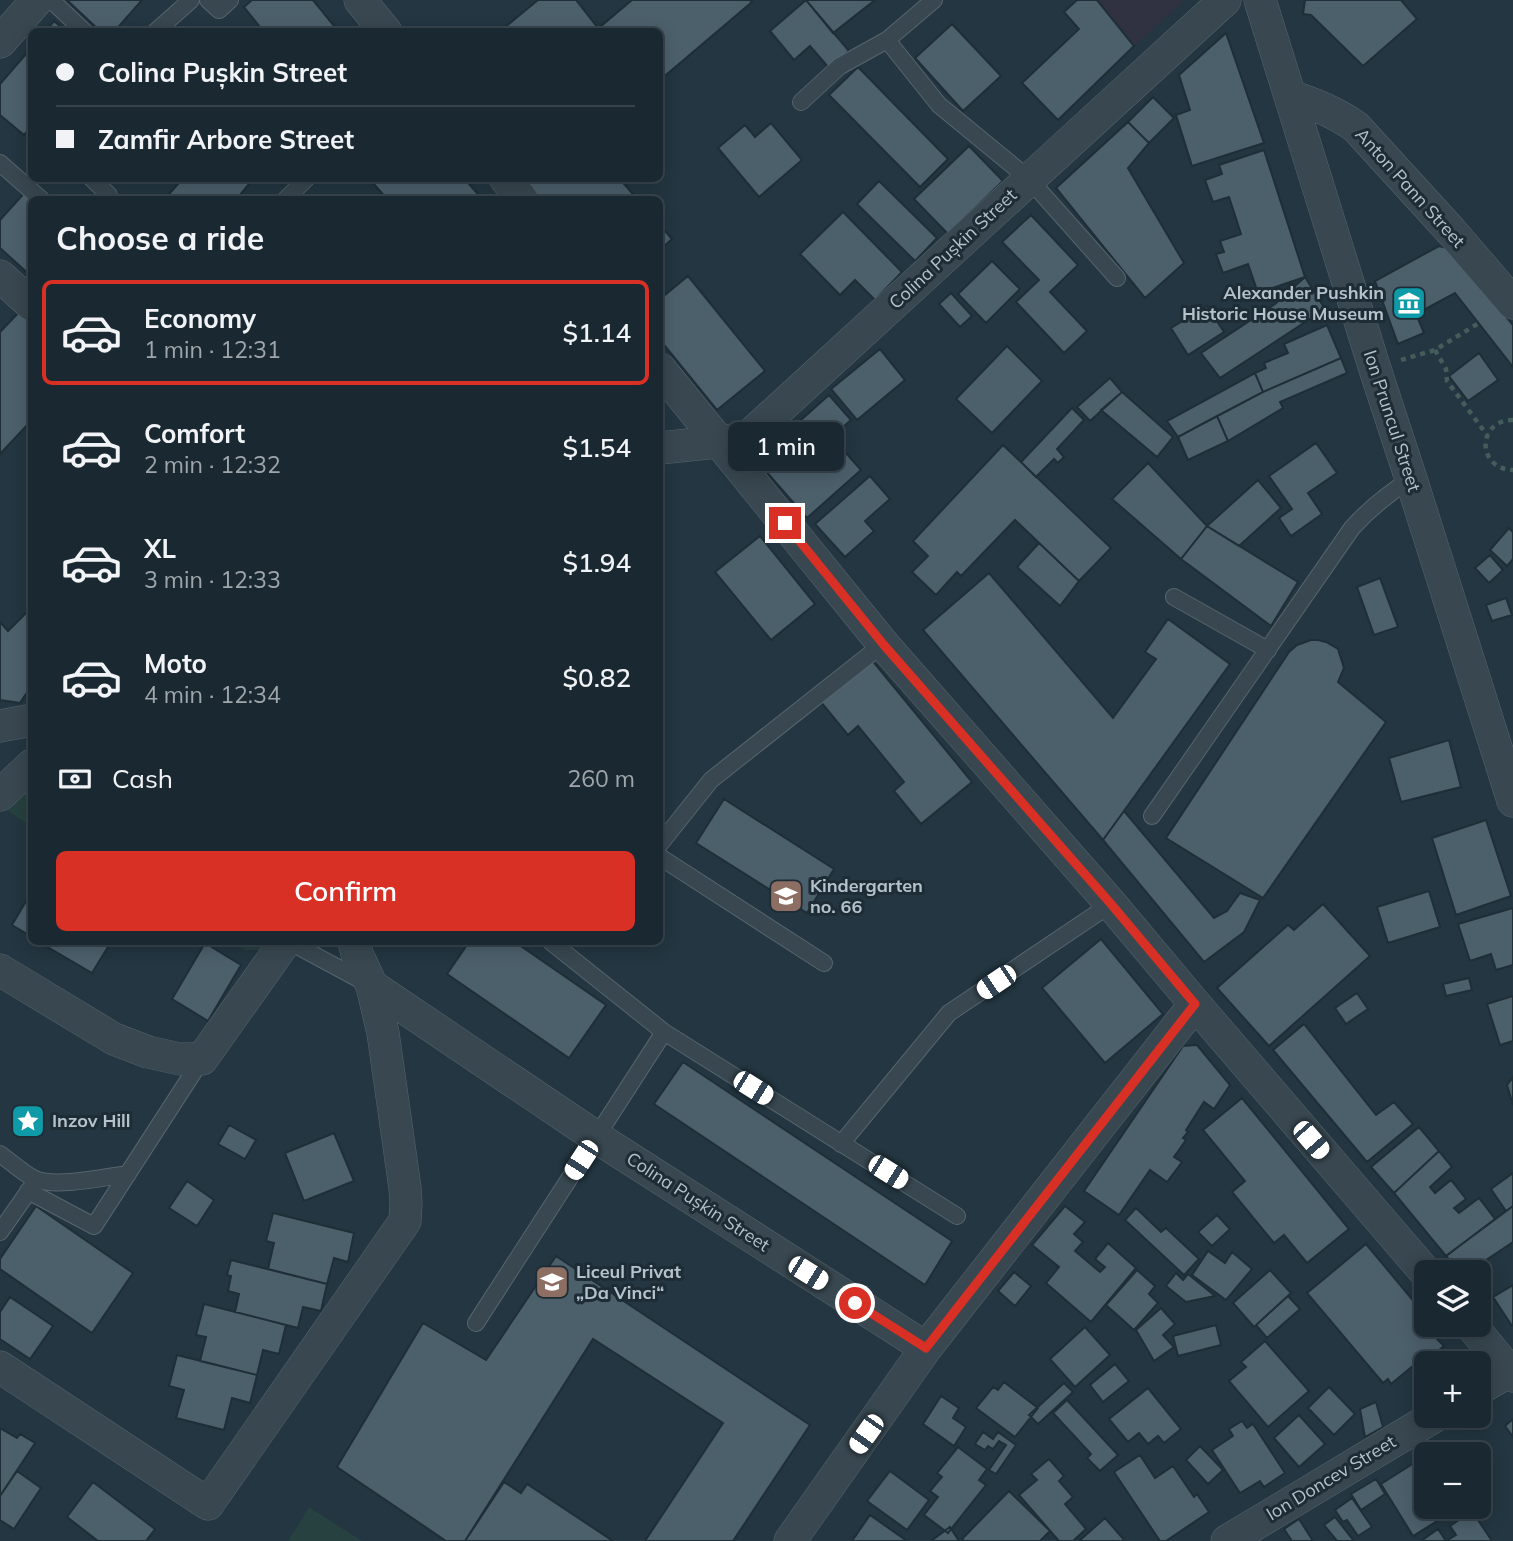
<!DOCTYPE html>
<meta charset="utf-8">
<style>
body{margin:0;font-family:Mulish,sans-serif;background:#27343d;color:#f1f3f6;height:100vh;display:flex;flex-direction:column;font-size:26px;white-space:nowrap}
*{box-sizing:border-box;margin:0}
p{font-size:23px;color:#9fa6ab}
.icon{flex:none;width:38px;height:38px;fill:none;stroke:currentColor;stroke-width:2;stroke-linecap:round;stroke-linejoin:round}
.map{position:relative;flex:1;overflow:hidden}
.panel{position:absolute;left:28px;top:196px;width:635px;height:749px;display:flex;flex-direction:column;background:#1a2831;border-radius:10px;box-shadow:0 4px 18px #0003,0 0 0 2px #38444d}
.panel>*{flex:none}
.hud{position:absolute;left:28px;top:28px;width:635px;height:154px;border-radius:10px;box-shadow:0 4px 18px #0003,0 0 0 2px #38444d;display:grid;align-content:center;height:154px;padding:0 28px;background:#1a2831}
.buttons{position:absolute;left:1414px;top:1260px;display:grid;gap:14px}
.buttons a{display:grid;place-items:center;width:77px;height:77px;border-radius:10px;background:#1a2831;box-shadow:0 4px 18px #0003,0 0 0 2px #38444d;font-size:35px}
.end{position:absolute;width:32px;height:32px;margin:-16px;border:9px solid #d93025;background:#fff;box-shadow:0 0 0 4px #fff}
.from{border-radius:50%}
.bubble{position:absolute;height:49px;border-radius:10px;background:#1a2831;box-shadow:0 4px 18px #0003,0 0 0 2px #38444d;font-size:23px;font-weight:600;line-height:49px;text-align:center}
.car{position:absolute;width:21px;height:42px;margin:-21px -10px;border-radius:9px;box-shadow:0 0 5px 2px #0007;background:linear-gradient(#fff 24%,#345 0 40%,#fff 0 76%,#345 0 86%,#fff 0)}
.hud b{display:flex;align-items:center;gap:24px;height:66px;font-size:26px}
.hud b+b{border-top:2px solid #38444d}
.hud i{width:18px;height:18px;background:#f1f3f6}
ul{padding:0;list-style:none}
li{display:flex;align-items:center;gap:21px;height:105px;margin:0 14px 10px;padding:0 14px;border:4px solid transparent;border-radius:10px}
li div{flex:1}
li b{display:block;font-size:26px}
li em{font-style:normal;font-weight:600}
li.active{border-color:#d93025}
li>.icon{width:63px;height:63px;stroke-width:1.5}
h2{padding:0 28px;font-size:32px;line-height:84px}
.pay{display:flex;align-items:center;gap:18px;height:77px;padding:0 28px;font-size:26px}
.pay p{margin-inline-start:auto}
.primary-button{display:flex;gap:14px;margin-top:auto;padding:14px 28px}
.primary-button a{flex:1;height:80px;border-radius:10px;background:#d93025;color:#fff;font-size:28px;font-weight:600;line-height:80px;text-align:center}
.map>svg:first-child{display:block}
.medical{fill:#303141}
.green{fill:#26413f}
.building{fill:#4c606c;stroke:#1f2e37;stroke-width:2}
.lines{fill:none;stroke-linecap:round;stroke-linejoin:round}
.service-casing{stroke:#56656e;stroke-width:18}
.minor-casing{stroke:#56656e;stroke-width:33}
.path{stroke:#445d5b;stroke-width:4.5;stroke-dasharray:5 5;stroke-linecap:butt}
.service{stroke:#384750;stroke-width:16}
.minor{stroke:#384750;stroke-width:32}
.route{stroke:#d93025;stroke-width:9}
.labels{text-anchor:middle;stroke-width:6;stroke-linejoin:round;paint-order:stroke}
.street-label{font-size:18px;fill:#b4c2cb;stroke:#1d2c35}
.poi-label{font-size:18px;font-weight:bold;fill:#b4c2cb;stroke:#1d2c35;text-anchor:start}
</style>
<div class="map">
<svg width="1513" height="1541" viewBox="0 0 1513 1541">
<rect width="100%" height="100%" fill="#233641"/>
<!-- medical -->
<path class="medical" d="M1097 0H1185L1134 46Z"/>
<!-- green -->
<path class="green" d="M31 779V827L4 808Z
M232 942H270L263 950H245Z
M309 1507 362 1541H288Z"/>
<!-- building -->
<path class="building" d="M67 0H142L114 32H101Z
M252 0H313L339 32H264L244 7Z
M538 0H576L601 32H499Z
M632 0H750L752 2 660 80V32H604L600 27Z
M806 0 849 51 829 68 810 46 794 60 770 31Z
M806 0H875L833 33Z
M1077 0H1097L1134 46 1058 120 1022 83 1079 29 1064 12Z
M1305 0H1401L1417 19 1363 66 1311 15 1303 14Z
M54 21 67 32H45Z
M952 24 1001 76 963 111 915 58Z
M1226 33 1264 143 1192 166 1176 115 1190 110 1179 75Z
M32 47V126L24 135 0 115V84Z
M858 67 948 159 920 187 829 95Z
M1153 97 1174 118 1149 143 1128 122Z
M1128 122 1149 143 1128 168 1184 263 1145 298 1056 188Z
M771 123 802 160 759 197 718 148 745 125 755 137Z
M969 146 1003 181 948 234 914 199Z
M1264 150 1305 277 1258 293 1248 264 1223 273 1216 254 1224 252 1220 241 1241 234 1229 197 1213 202 1205 180 1222 174 1219 165Z
M183 178H254L236 200H164Z
M376 178H464L483 200H388L372 182Z
M523 178H619L638 200H541Z
M879 181 937 238 915 261 857 204Z
M27 190 32 200V277L0 248V220Z
M843 212 902 272 875 300 855 280 840 295 800 254Z
M1031 215 1078 265 1050 292 1087 331 1064 353 1016 302 1039 280 1002 242Z
M660 225 672 239 660 250Z
M1439 246 1450 249 1513 325V367L1455 293 1416 314 1424 333 1398 344 1375 281Z
M992 261 1020 289 986 323 958 294Z
M688 276 765 371 717 410 660 340V299Z
M1305 277 1325 309 1220 378 1201 353 1275 304Z
M951 293 972 316 960 327 939 304Z
M1207 306 1224 332 1188 355 1171 328Z
M23 308 32 316V420L0 454V332Z
M1327 325 1341 358 1263 392 1255 373 1266 368 1264 363 1288 353 1284 344Z
M1007 346 1042 381 992 433 956 399Z
M880 349 905 380 857 420 831 389Z
M1479 353 1498 380 1468 401 1449 376Z
M1341 358 1347 373 1280 402 1283 408 1228 441 1217 416 1263 392Z
M1255 373 1263 392 1178 437 1167 421Z
M1110 378 1122 392 1090 421 1077 407Z
M1122 392 1173 437 1157 457 1101 410Z
M829 395 851 420 832 437 861 470 807 518 756 460Z
M1072 408 1084 420 1057 449 1064 457 1058 463 1054 459 1036 477 1021 462Z
M1217 416 1228 441 1188 460 1178 437Z
M1316 443 1337 473 1308 493 1322 514 1291 536 1279 518 1292 509 1269 476Z
M1003 445 1111 548 1079 581 1015 520 961 576 957 572 936 595 912 572 928 556 913 541Z
M1148 463 1207 526 1181 559 1112 499Z
M870 476 890 499 865 521 874 531 845 557 815 524Z
M1258 480 1281 508 1239 546 1207 526Z
M1207 526 1298 582 1271 626 1181 559Z
M1509 528 1513 532V559L1507 566 1490 550Z
M760 536 815 604 771 640 715 572Z
M1039 543 1079 581 1060 606 1017 567Z
M1490 555 1503 570 1489 583 1475 568Z
M989 573 1113 718 1156 659 1145 652 1168 619 1230 664 1103 840 923 630Z
M1380 578 1398 627 1374 635 1357 587Z
M1506 598 1512 615 1492 621 1486 605Z
M32 607V693L26 694 20 703 0 700V622L8 631Z
M1311 640H1318L1326 642 1338 649 1344 668 1338 682 1386 722 1263 898 1166 838 1289 652 1297 645Z
M871 659 972 782 921 824 894 791 904 782 858 726 848 735 820 701Z
M1449 740 1461 787 1401 802 1389 758Z
M724 799 834 869 807 913 696 843Z
M1124 811 1214 918 1227 911 1240 893 1260 900 1244 932 1204 962 1103 840Z
M1486 820 1511 896 1456 915 1432 838Z
M32 891V937L12 925Z
M1429 891 1440 927 1388 943 1377 907Z
M1323 904 1370 956 1269 1046 1217 988 1288 925 1294 930Z
M1513 908V965L1496 970 1491 954 1470 961 1458 924Z
M1101 939 1163 1014 1105 1063 1042 988Z
M39 942H111L92 973Z
M469 942H515L606 1005 569 1058 447 974Z
M205 943 241 965 208 1021 172 999Z
M1469 978 1472 990 1446 996 1443 984Z
M1357 993 1368 1009 1346 1024 1335 1008Z
M1513 996V1041L1500 1045 1487 1004Z
M1304 1024 1376 1115 1394 1102 1413 1124 1367 1162 1273 1050Z
M1197 1045 1230 1085 1214 1109 1204 1102 1186 1130 1188 1132 1183 1138 1186 1140 1174 1157 1182 1162 1167 1182 1150 1170 1119 1215 1084 1191 1183 1046Z
M683 1062 952 1241 925 1285 654 1104Z
M1513 1077V1105L1507 1085Z
M1242 1098 1349 1229 1307 1263 1284 1235 1274 1243 1232 1192 1245 1181 1203 1130Z
M229 1125 256 1140 245 1159 218 1144Z
M1419 1127 1439 1151 1394 1193 1371 1167Z
M334 1133 354 1181 304 1201 285 1153Z
M1439 1151 1452 1167 1430 1187 1435 1193 1451 1180 1466 1199 1454 1208 1459 1213 1479 1198 1495 1219 1446 1256 1394 1193Z
M1513 1173V1206L1506 1211 1491 1189Z
M187 1181 214 1200 197 1226 169 1208Z
M36 1206 133 1273 92 1333 0 1269V1259Z
M1065 1206 1085 1222 1074 1234 1083 1242 1075 1251 1100 1272 1105 1267 1095 1259 1108 1243 1136 1268 1091 1322 1046 1283 1059 1267 1032 1245Z
M1513 1206V1242L1468 1272H1460L1446 1256Z
M1136 1208 1161 1232 1166 1228 1199 1259 1184 1275 1125 1220Z
M273 1213 354 1233 348 1262 334 1258 327 1284 268 1269 274 1243 266 1241Z
M1217 1215 1230 1229 1212 1246 1198 1232Z
M1366 1244 1426 1316V1325H1433L1442 1334 1436 1338 1444 1346 1416 1369 1414 1365 1391 1384 1388 1379 1383 1383 1307 1293Z
M1208 1251 1225 1263 1232 1252 1252 1269 1226 1300 1192 1275Z
M556 1256 810 1425 733 1541H645L723 1423 593 1339 465 1541H446L337 1467 423 1323 486 1360Z
M231 1260 327 1284 321 1311 303 1307 298 1328 235 1312 239 1294 228 1291 231 1276 227 1275Z
M1137 1270 1155 1286 1149 1294 1158 1303 1134 1330 1106 1305Z
M1270 1270 1291 1293 1254 1327 1233 1303Z
M1014 1272 1031 1286 1015 1306 998 1291Z
M1176 1273 1183 1280 1188 1274 1215 1296 1186 1302 1166 1286Z
M1513 1285V1326H1512L1493 1297Z
M1288 1296 1300 1309 1267 1338 1256 1325Z
M10 1297 53 1326 30 1359 0 1339V1312Z
M204 1304 286 1325 279 1354 263 1350 257 1375 200 1361 206 1337 196 1335Z
M1161 1308 1175 1324 1163 1335 1174 1347 1154 1361 1136 1330Z
M1216 1325 1221 1345 1178 1356 1173 1336Z
M1085 1327 1110 1355 1075 1387 1050 1359Z
M1265 1341 1309 1391 1268 1427 1229 1381 1246 1367 1241 1362Z
M177 1355 257 1375 250 1403 232 1398 224 1430 176 1418 184 1390 169 1386Z
M1115 1364 1129 1381 1103 1402 1090 1385Z
M1004 1382 1038 1408 1015 1437 976 1408 993 1387 998 1390Z
M1064 1383 1073 1392 1038 1424 1029 1415Z
M1329 1387 1355 1414 1334 1435 1308 1408Z
M1148 1388 1181 1429 1164 1443 1158 1436 1148 1444 1139 1433 1128 1442 1109 1419Z
M941 1396 959 1408 953 1418 966 1427 954 1446 923 1424Z
M1067 1400 1118 1455 1100 1471 1087 1458 1091 1454 1053 1413Z
M1376 1402 1383 1427 1365 1437 1360 1409Z
M1299 1415 1325 1444 1299 1467 1274 1438Z
M1513 1419V1437L1505 1426Z
M1242 1421 1247 1428 1253 1424 1285 1473 1264 1487 1260 1481 1240 1493 1212 1450 1233 1436 1229 1429Z
M0 1428 17 1438 20 1434 35 1443 0 1496Z
M983 1432 993 1439 998 1432 1016 1445 996 1474 989 1470 1006 1445 999 1441 993 1449 988 1446 985 1450 975 1444Z
M1433 1442 1442 1454H1426V1458L1421 1450Z
M1200 1446 1223 1470 1208 1484 1186 1460Z
M958 1447 987 1469 979 1480 986 1485 948 1533 924 1515 938 1497 930 1491 942 1477 937 1473Z
M1140 1455 1155 1478 1173 1466 1194 1497 1197 1494 1209 1512 1166 1541H1160L1114 1472Z
M1049 1459 1064 1476 1059 1481 1073 1497 1065 1504 1086 1529 1073 1541H1059L1019 1495 1037 1480 1031 1474Z
M1414 1463 1423 1476 1426 1474V1507H1460L1413 1536 1381 1484Z
M17 1471 41 1488 14 1529 0 1520V1496Z
M890 1471 929 1500 907 1530 867 1501Z
M1376 1479 1385 1494 1361 1510 1351 1494Z
M93 1482 155 1529 146 1541H98L67 1517Z
M504 1482 521 1493 527 1484 613 1541H465Z
M1009 1491 1050 1531 1040 1541H964L962 1539Z
M1352 1498 1372 1527 1358 1536 1347 1520 1343 1522 1335 1510Z
M1472 1511 1492 1541H1421L1438 1529 1446 1541 1456 1535 1450 1526Z
M870 1515 907 1541H852Z
M1335 1517 1354 1541H1337L1324 1525Z
M1105 1518 1125 1541H1079Z
M1299 1519 1313 1541H1292L1284 1529Z
M950 1527 959 1541H931Z"/>
<g class="lines">
<!-- service casing -->
<g class="service-casing">
<path id="service" d="M51 0 85 32
M208 0 219 10 230 0
M155 32 191 0
M887 40 939 105 1029 179 1117 278
M801 102 840 66 887 40 934 0
M0 163 42 200
M91 178 109 195
M285 200 307 178
M1174 597 1268 650
M1152 816 1352 528C1370 508 1389 493 1411 479
M660 844 711 780 883 644
M660 857 824 963
M290 942 368 984
M551 942 664 1032 957 1216
M841 1144 949 1013 1111 904
M0 1154C10 1161 24 1174 35 1179 56 1188 105 1177 128 1174
M28 1191 94 1226 202 1059
M0 1232 33 1185
M476 1323 664 1032"/>
</g>
<!-- minor casing -->
<g class="minor-casing">
<path id="minor" d="M360 0 386 32
M1260 0 1374 366 1411 479 1513 801
M0 42 37 0
M1290 96C1314 104 1335 112 1356 127L1451 231 1513 303
M505 178 522 200
M0 276 32 305
M660 369 883 644 1111 904 1195 1004 1426 1273
M660 448 746 439 1225 0
M0 726 32 720
M0 795 32 765
M354 942 357 954 372 986 596 1137 926 1348
M0 970 114 1039 148 1052 180 1059H202L285 942
M1471 1325 1513 1376
M0 1367 208 1504 405 1221 406 1203 405 1188 383 1033 372 986
M1479 1389 1513 1369
M790 1541 926 1348 1195 1004
M1227 1541 1435 1416"/>
</g>
<!-- path -->
<path class="path" d="M1435 350 1446 369 1447 381 1487 435
M1401 360 1435 350 1479 323
M1513 420C1477 420 1476 469 1513 470"/>
<!-- service -->
<use href="#service" class="service"/>
<!-- minor -->
<use href="#minor" class="minor"/>
</g>
<g class="lines">
<!-- route -->
<path class="route" d="M785 523 883 644 1111 904 1195 1004 926 1348 855 1303"/>
</g>
<!-- icons -->
<defs>
<g id="museum-square" transform="scale(1.75)"><rect x="-9" y="-9" width="18" height="18" rx="4" fill="#0f9aa8" stroke="#1d2c35"/><path d="M0-6L6-3V-2H-6V-3ZM-5-1h2V3h-2ZM-1-1h2V3h-2ZM3-1h2V3H3ZM-6 4H6V6H-6Z" fill="#fff"/></g>
<g id="school-square" transform="scale(1.75)"><rect x="-9" y="-9" width="18" height="18" rx="4" fill="#8d6e63" stroke="#1d2c35"/><path d="M0-5L7-2L0 1L-7-2ZM-4 1L0 2.5L4 1V4Q0 6-4 4Z" fill="#fff"/></g>
<g id="sight-square" transform="scale(1.75)"><rect x="-9" y="-9" width="18" height="18" rx="4" fill="#0f9aa8" stroke="#1d2c35"/><path d="M0-6L1.8-2.2L6-1.7L2.9 1.2L3.7 5.4L0 3.3L-3.7 5.4L-2.9 1.2L-6-1.7L-1.8-2.2Z" fill="#fff"/></g>
</defs>
<g fill-rule="evenodd">
<use href="#museum-square" x="1409" y="303"/>
<use href="#school-square" x="786" y="896"/>
<use href="#sight-square" x="28" y="1121"/>
<use href="#school-square" x="552" y="1282"/>
</g>
<g class="labels">
<!-- street labels -->
<g class="street-label">
<text transform="translate(1410 188) rotate(48)" y="6">Anton Pann Street</text>
<text transform="translate(953 249) rotate(-43)" y="6">Colina Pușkin Street</text>
<text transform="translate(1392 421) rotate(72)" y="6">Ion Pruncul Street</text>
<text transform="translate(698 1202) rotate(33)" y="6">Colina Pușkin Street</text>
<text transform="translate(1331 1478) rotate(-31)" y="6">Ion Doncev Street</text>
</g>
<!-- poi labels -->
<g class="poi-label">
<text x="1384" y="299" text-anchor="end">Alexander Pushkin<tspan x="1384" dy="21">Historic House Museum</tspan></text>
<text x="810" y="892">Kindergarten<tspan x="810" dy="21">no. 66</tspan></text>
<text x="52" y="1127">Inzov Hill</text>
<text x="576" y="1278">Liceul Privat<tspan x="576" dy="21">„Da Vinci“</tspan></text>
</g>
</g>
</svg>
<div class="buttons">
<a><svg class="icon" aria-label="layers" viewBox="0 0 24 24"><path d="M12 4l9 5-9 5-9-5zM3 14l9 5 9-5"/></svg></a>
<a>+</a>
<a>−</a>
</div>
<i class="end from" style="left:855px;top:1303px"></i>
<i class="end" style="left:785px;top:523px"></i>
<div class="bubble" style="left:728px;top:422px;width:116px">1 min</div>
<i class="car" style="left:996px;top:982px;rotate:236deg"></i>
<i class="car" style="left:753px;top:1088px;rotate:122deg"></i>
<i class="car" style="left:1311px;top:1140px;rotate:139deg"></i>
<i class="car" style="left:581px;top:1160px;rotate:213deg"></i>
<i class="car" style="left:888px;top:1172px;rotate:122deg"></i>
<i class="car" style="left:808px;top:1273px;rotate:122deg"></i>
<i class="car" style="left:866px;top:1434px;rotate:215deg"></i>
<div class="hud">
<b><i class="from"></i>Colina Pușkin Street</b>
<b><i></i>Zamfir Arbore Street</b>
</div>
<section class="panel">
<h2>Choose a ride</h2>
<ul>
<li class="active"><svg class="icon" aria-label="car" viewBox="0 0 24 24"><path d="M5 17H2v-5l4-1 3-4h7l3 4 3 1v5h-3M9 17h6M6 11h13"/><circle cx="7" cy="17" r="2"/><circle cx="17" cy="17" r="2"/></svg><div><b>Economy</b><p>1 min · 12:31</p></div><em>$1.14</em></li>
<li><svg class="icon" aria-label="car" viewBox="0 0 24 24"><path d="M5 17H2v-5l4-1 3-4h7l3 4 3 1v5h-3M9 17h6M6 11h13"/><circle cx="7" cy="17" r="2"/><circle cx="17" cy="17" r="2"/></svg><div><b>Comfort</b><p>2 min · 12:32</p></div><em>$1.54</em></li>
<li><svg class="icon" aria-label="car" viewBox="0 0 24 24"><path d="M5 17H2v-5l4-1 3-4h7l3 4 3 1v5h-3M9 17h6M6 11h13"/><circle cx="7" cy="17" r="2"/><circle cx="17" cy="17" r="2"/></svg><div><b>XL</b><p>3 min · 12:33</p></div><em>$1.94</em></li>
<li><svg class="icon" aria-label="car" viewBox="0 0 24 24"><path d="M5 17H2v-5l4-1 3-4h7l3 4 3 1v5h-3M9 17h6M6 11h13"/><circle cx="7" cy="17" r="2"/><circle cx="17" cy="17" r="2"/></svg><div><b>Moto</b><p>4 min · 12:34</p></div><em>$0.82</em></li>
</ul>
<div class="pay"><svg class="icon" aria-label="cash" viewBox="0 0 24 24"><path d="M3 7h18v10H3z"/><circle cx="12" cy="12" r="2"/></svg>Cash<p>260 m</p></div>
<div class="primary-button"><a>Confirm</a></div>
</section>
</div>
